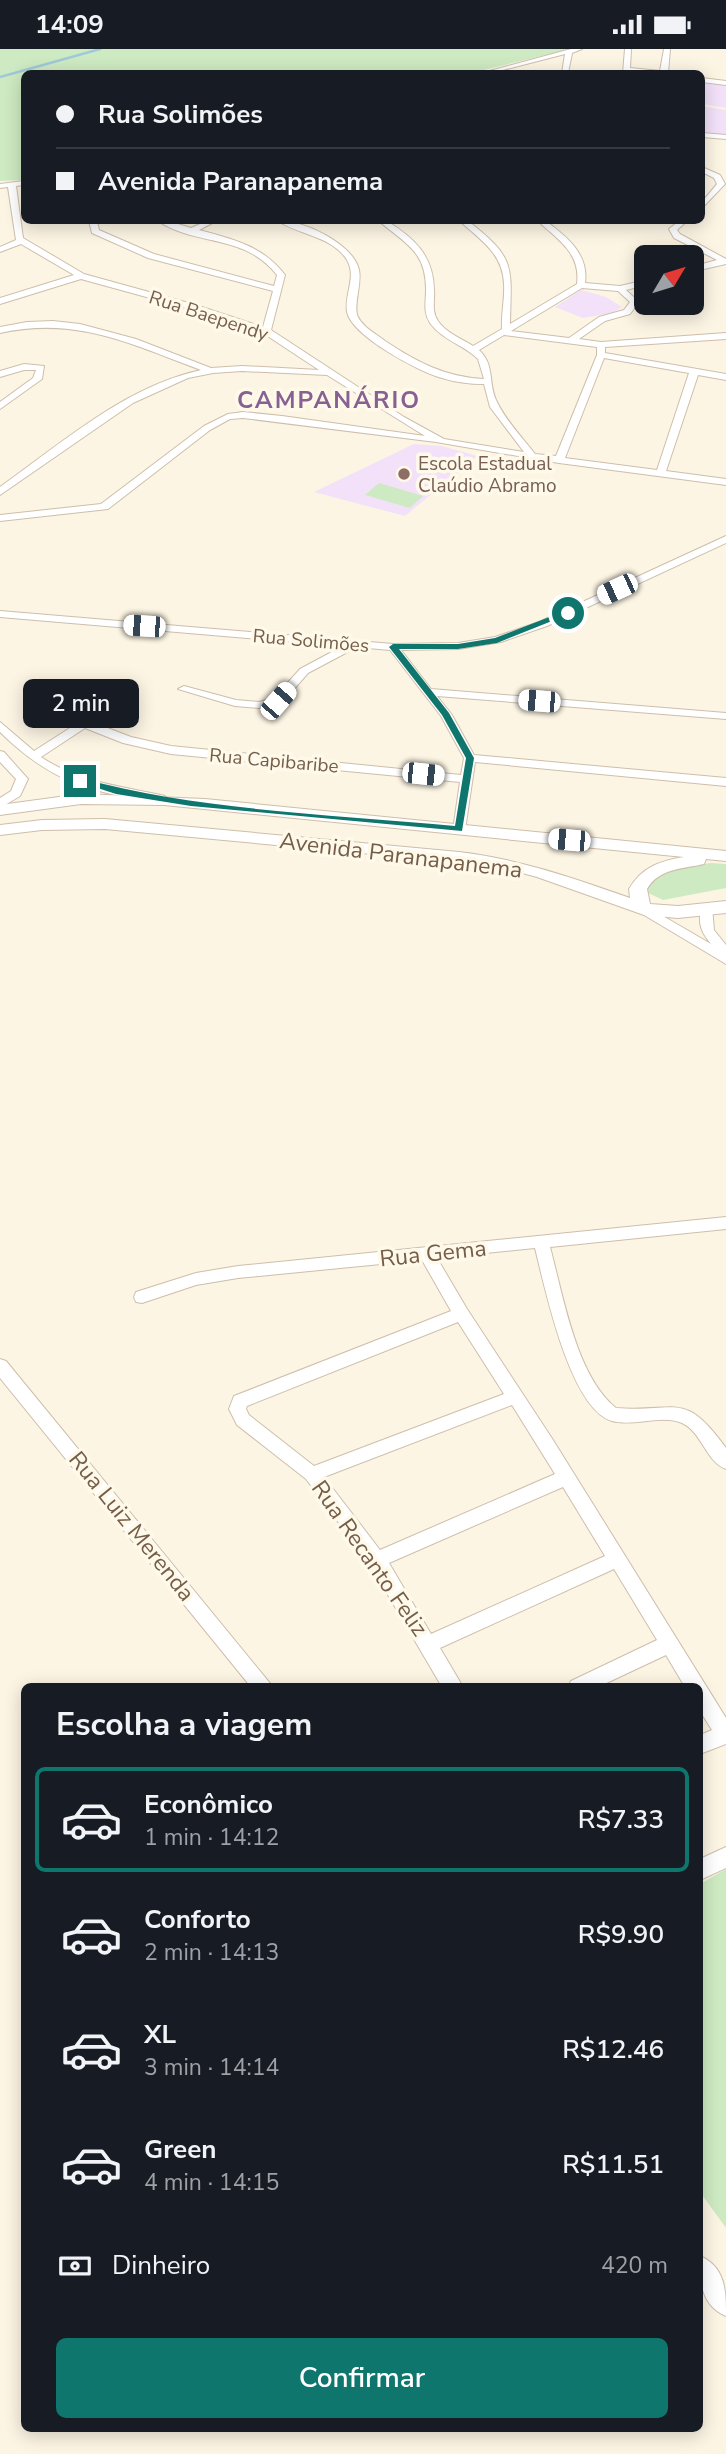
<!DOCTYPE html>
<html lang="pt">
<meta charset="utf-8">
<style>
body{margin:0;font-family:"Nunito Sans",sans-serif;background:#242831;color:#f1f3f6;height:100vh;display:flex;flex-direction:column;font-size:26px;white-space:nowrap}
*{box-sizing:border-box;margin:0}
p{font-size:23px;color:#9ea1a6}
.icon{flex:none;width:38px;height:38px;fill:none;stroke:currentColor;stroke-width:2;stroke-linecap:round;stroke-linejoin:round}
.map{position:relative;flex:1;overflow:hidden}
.side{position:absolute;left:21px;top:1634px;width:682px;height:749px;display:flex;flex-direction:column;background:#171b24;border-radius:10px;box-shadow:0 4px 18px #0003}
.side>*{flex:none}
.banner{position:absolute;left:21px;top:21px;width:684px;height:154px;border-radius:10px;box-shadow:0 4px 18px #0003;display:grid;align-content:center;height:154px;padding:0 35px;background:#171b24}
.needle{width:46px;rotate:52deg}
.tools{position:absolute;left:634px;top:196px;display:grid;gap:14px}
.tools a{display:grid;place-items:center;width:70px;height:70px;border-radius:10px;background:#171b24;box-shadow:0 4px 18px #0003;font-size:35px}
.end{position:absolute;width:32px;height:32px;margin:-16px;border:9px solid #0f766e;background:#fff;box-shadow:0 0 0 4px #fff}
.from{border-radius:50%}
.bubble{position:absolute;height:49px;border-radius:10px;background:#171b24;box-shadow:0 4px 18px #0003;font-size:23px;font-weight:600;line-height:49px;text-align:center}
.car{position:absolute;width:21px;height:42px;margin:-21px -10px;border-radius:9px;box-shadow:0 0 5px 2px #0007;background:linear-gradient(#fff 24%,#345 0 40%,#fff 0 76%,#345 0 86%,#fff 0)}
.banner b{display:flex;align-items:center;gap:24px;height:66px;font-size:26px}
.banner b+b{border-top:2px solid #363941}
.banner i{width:18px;height:18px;background:#f1f3f6}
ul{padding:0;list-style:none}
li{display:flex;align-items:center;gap:21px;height:105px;margin:0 14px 10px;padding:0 21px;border:4px solid transparent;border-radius:10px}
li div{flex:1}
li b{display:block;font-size:26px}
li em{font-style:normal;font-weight:600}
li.on{border-color:#0f766e}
li>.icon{width:63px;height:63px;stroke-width:1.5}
h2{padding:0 35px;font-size:32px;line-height:84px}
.pay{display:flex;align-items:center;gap:18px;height:77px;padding:0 35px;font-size:26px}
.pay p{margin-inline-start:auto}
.action{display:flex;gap:14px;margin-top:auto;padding:14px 35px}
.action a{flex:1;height:80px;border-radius:10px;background:#0f766e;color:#fff;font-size:28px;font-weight:600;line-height:80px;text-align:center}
.status{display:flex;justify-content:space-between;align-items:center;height:49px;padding:0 35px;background:#171b24;direction:ltr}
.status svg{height:19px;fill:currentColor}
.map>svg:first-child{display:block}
.education{fill:#f2e1f9}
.green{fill:#ceeac2}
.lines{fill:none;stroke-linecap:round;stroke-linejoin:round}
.stream{stroke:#9fc9d8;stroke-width:2.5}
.minor-casing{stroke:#cebeab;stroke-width:2}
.tertiary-casing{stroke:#cebeab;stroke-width:2}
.minor{fill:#fff;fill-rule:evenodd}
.tertiary{fill:#fff;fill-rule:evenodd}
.route{fill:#0f766e}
.education-dot{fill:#8d6e63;stroke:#fff9ea;stroke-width:2.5}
.labels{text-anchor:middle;stroke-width:7;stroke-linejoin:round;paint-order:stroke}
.far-street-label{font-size:19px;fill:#755e49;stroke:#fff9ea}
.far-education-label{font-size:19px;fill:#785e54;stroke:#fff9ea;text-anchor:start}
.street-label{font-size:23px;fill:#755e49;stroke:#fff9ea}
.far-district-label{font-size:24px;font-weight:bold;letter-spacing:2px;fill:#876192;stroke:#fff9ea}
</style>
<div class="status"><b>14:09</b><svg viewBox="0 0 49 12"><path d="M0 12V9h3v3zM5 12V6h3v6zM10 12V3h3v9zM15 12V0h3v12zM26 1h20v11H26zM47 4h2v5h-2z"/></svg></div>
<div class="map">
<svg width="726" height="2405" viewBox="0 0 726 2405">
<rect width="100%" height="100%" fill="#fcf5e4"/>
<!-- education -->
<path class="education" d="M702 32 726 35V59L702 55Z
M702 57 726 61V86L702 84Z
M581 241 606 248 622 258 612 264 583 269 555 258Z
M414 395 442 397 477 407 405 467 314 443Z"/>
<!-- green -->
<path class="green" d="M0 0H571L471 24H24V131L0 132Z
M379 434 423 447 410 459 365 446Z
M711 814 726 815V839L663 851 646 843 649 833 671 819Z
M726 1820V2179L700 2143V1835Z"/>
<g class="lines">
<!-- stream -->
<path class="stream" d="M0 28 100 0"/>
<!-- minor casing -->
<g class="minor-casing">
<path id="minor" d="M571 0H582L572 4 568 24H562L565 5 491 24H482Z
M625 0H631L630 19 660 22 664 0H670L668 24H623Z
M702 29 726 32V36L702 33Z
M702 84 726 86V90L702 88Z
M702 118 720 126 725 135 702 159V153L717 135 714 129 702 123Z
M24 132V136L16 137 23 189 84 225 196 256 263 278 273 242 148 209 92 184 89 172H97L99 181 154 205 274 237 277 226C244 184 197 198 158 172H168L191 179 207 172H216L199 181C233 190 263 197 285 226L271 281 404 368 444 390 524 403 490 358 484 335C470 335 455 333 442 329 419 323 352 287 347 263 344 245 357 228 347 211 332 187 299 186 278 172 302 170 354 195 359 221 362 236 354 251 357 266 362 278 375 284 385 292 417 313 445 328 484 330L478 310C464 296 442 291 430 274 423 263 426 253 426 241 426 201 405 195 379 172H387C414 189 433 206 434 240 435 251 431 262 438 272 445 283 462 290 473 297L502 280C501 265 505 250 504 235 503 204 480 191 460 172H468C517 210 511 217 510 275L577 235C581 204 558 191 538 172H546C567 188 589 205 585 234L620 237 646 231V236L626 241 639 253 630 265 605 272 579 290 601 293 726 284V290L605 298V304L726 325V331L698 326 666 422 726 430V436L559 414 436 393 243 369 230 370 210 381 108 460 0 472V466L101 455 204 377 228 365 243 363 282 367 425 387 327 326 242 322 213 324 188 329 133 354 0 446V438C62 394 124 338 201 321 130 295 77 267 0 284V278L27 273 53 272 80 275 136 290 211 319 242 317 319 321 263 284 190 260 81 230 0 255V249L74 226 21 195 0 203V198L16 191 8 138 0 139V135ZM582 239 618 242 630 253 624 261 599 268 569 289 511 282ZM504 286 597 298V306L556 407 535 405C522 388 505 371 496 351 488 333 495 316 479 301ZM604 309 689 324 657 421 565 409Z
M679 172H687L677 181 680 185 726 210V215L691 223V218L717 211 674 189 669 180Z
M24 315 44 317 42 330 0 360V353L33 329 36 321H24L0 328V322Z
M726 487V494L547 577 501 593 458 600 401 601 431 640 726 664V670L437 647 452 666 474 706 726 729V737L475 713 465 781 459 785 453 781 460 733 171 705 123 694 85 679 41 708C80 734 121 737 165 747L167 750 161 754C90 743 52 734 0 683V673L34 702 84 670 131 688 171 697 461 726 464 709 441 667 390 601 357 598 308 624 282 654 259 659 235 657 178 640 184 637 236 651 259 653 274 649 300 620 343 597 0 568V562L393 595 458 594 495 588 539 573Z
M0 702 4 703 28 730 20 747 0 759V749L11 742 16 730 0 713Z
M644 856 711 895C701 883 697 873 702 858H712L714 881 726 896V915L639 863 637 860Z
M726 1168V1180L550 1198C563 1246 576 1327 616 1359 678 1364 683 1340 726 1399V1420C706 1413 702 1383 682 1374 661 1365 635 1378 612 1372 570 1360 545 1239 535 1199L437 1209 467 1260 553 1391 726 1669V1695L700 1705V1686L712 1681 700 1662V1638H685L666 1606 598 1638H568L571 1632 657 1591 614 1520 440 1599 463 1638H442L371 1517 306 1430 237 1376 229 1360 234 1347 451 1262 422 1211 238 1229 196 1236 142 1254 136 1253 134 1248 136 1243 196 1224 238 1217ZM458 1273 504 1345 314 1417 249 1366 246 1360 247 1357ZM512 1356 555 1425 380 1501 324 1428ZM563 1438 605 1507 431 1585 389 1514Z
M0 1310 6 1312 273 1638H251L0 1329Z
M726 1798V1819L700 1831V1810Z
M700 2207C726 2218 726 2243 726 2267 700 2256 700 2231 700 2207Z"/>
</g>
<!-- tertiary casing -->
<g class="tertiary-casing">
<path id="tertiary" d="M81 745 205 750 726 802V812L706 810 704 815C683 820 659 819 647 840L650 855 678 857 726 852V864L678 869 644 866 537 828 500 818 459 813 105 780 42 781 0 786V776L42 771 105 770 459 803C519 810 573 829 630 849L629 840C642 818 660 812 684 808L164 756 81 755 0 766V756Z"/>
</g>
<!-- minor -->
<use href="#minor" class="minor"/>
<!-- tertiary -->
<use href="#tertiary" class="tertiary"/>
</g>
<!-- route -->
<path class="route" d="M565 562 572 564 497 594 458 600H399L449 664 474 709 462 782 191 757 116 745 76 732 80 729C201 762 330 765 455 777L466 709 442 666 389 598 393 595H458L495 589Z"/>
<!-- markers -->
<circle class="education-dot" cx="404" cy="425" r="7"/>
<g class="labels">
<!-- far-street labels -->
<g class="far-street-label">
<text transform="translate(209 266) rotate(18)" y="7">Rua Baependy</text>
<text transform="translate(311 591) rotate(5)" y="7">Rua Solimões</text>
<text transform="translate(274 711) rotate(5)" y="7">Rua Capibaribe</text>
</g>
<!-- far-education labels -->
<g class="far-education-label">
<text x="418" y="421">Escola Estadual<tspan x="418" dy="22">Claúdio Abramo</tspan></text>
</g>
<!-- street labels -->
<g class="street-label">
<text transform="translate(401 806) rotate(7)" y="8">Avenida Paranapanema</text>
<text transform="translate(433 1204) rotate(-6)" y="8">Rua Gema</text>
<text transform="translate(132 1477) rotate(51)" y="8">Rua Luiz Merenda</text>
<text transform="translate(370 1509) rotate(55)" y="8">Rua Recanto Feliz</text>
</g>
<!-- far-district labels -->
<g class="far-district-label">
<text x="329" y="359">CAMPANÁRIO</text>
</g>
</g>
</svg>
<div class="tools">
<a><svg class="needle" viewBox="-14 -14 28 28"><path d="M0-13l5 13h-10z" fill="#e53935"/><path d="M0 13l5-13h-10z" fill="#9ea1a6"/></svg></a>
</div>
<i class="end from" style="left:568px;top:564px"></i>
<i class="end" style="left:80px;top:732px"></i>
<div class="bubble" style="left:23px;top:630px;width:116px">2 min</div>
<i class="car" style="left:617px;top:540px;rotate:245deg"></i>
<i class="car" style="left:144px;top:577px;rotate:274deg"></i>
<i class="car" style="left:278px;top:652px;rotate:41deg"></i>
<i class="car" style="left:539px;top:652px;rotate:275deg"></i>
<i class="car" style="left:423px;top:725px;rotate:96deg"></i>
<i class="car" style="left:569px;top:791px;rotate:275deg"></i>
<div class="banner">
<b><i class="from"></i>Rua Solimões</b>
<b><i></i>Avenida Paranapanema</b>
</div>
<section class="side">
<h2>Escolha a viagem</h2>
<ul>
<li class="on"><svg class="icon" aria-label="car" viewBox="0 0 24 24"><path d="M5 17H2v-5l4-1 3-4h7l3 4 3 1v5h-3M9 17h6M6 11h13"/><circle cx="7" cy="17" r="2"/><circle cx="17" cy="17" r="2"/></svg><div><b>Econômico</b><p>1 min · 14:12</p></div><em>R$7.33</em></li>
<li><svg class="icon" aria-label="car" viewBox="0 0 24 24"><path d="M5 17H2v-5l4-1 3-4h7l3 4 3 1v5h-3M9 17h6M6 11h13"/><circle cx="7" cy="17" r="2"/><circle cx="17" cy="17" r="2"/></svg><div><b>Conforto</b><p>2 min · 14:13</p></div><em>R$9.90</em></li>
<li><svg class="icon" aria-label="car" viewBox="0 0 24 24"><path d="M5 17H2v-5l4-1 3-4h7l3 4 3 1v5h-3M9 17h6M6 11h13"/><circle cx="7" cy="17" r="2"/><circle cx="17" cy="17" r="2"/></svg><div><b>XL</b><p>3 min · 14:14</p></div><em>R$12.46</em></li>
<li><svg class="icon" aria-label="car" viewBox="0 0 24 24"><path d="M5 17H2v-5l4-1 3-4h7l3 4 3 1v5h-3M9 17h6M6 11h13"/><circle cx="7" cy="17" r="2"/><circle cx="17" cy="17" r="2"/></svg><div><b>Green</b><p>4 min · 14:15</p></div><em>R$11.51</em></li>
</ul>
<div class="pay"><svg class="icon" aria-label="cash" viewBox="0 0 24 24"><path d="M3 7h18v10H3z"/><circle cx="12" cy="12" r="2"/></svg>Dinheiro<p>420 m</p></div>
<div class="action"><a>Confirmar</a></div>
</section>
</div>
